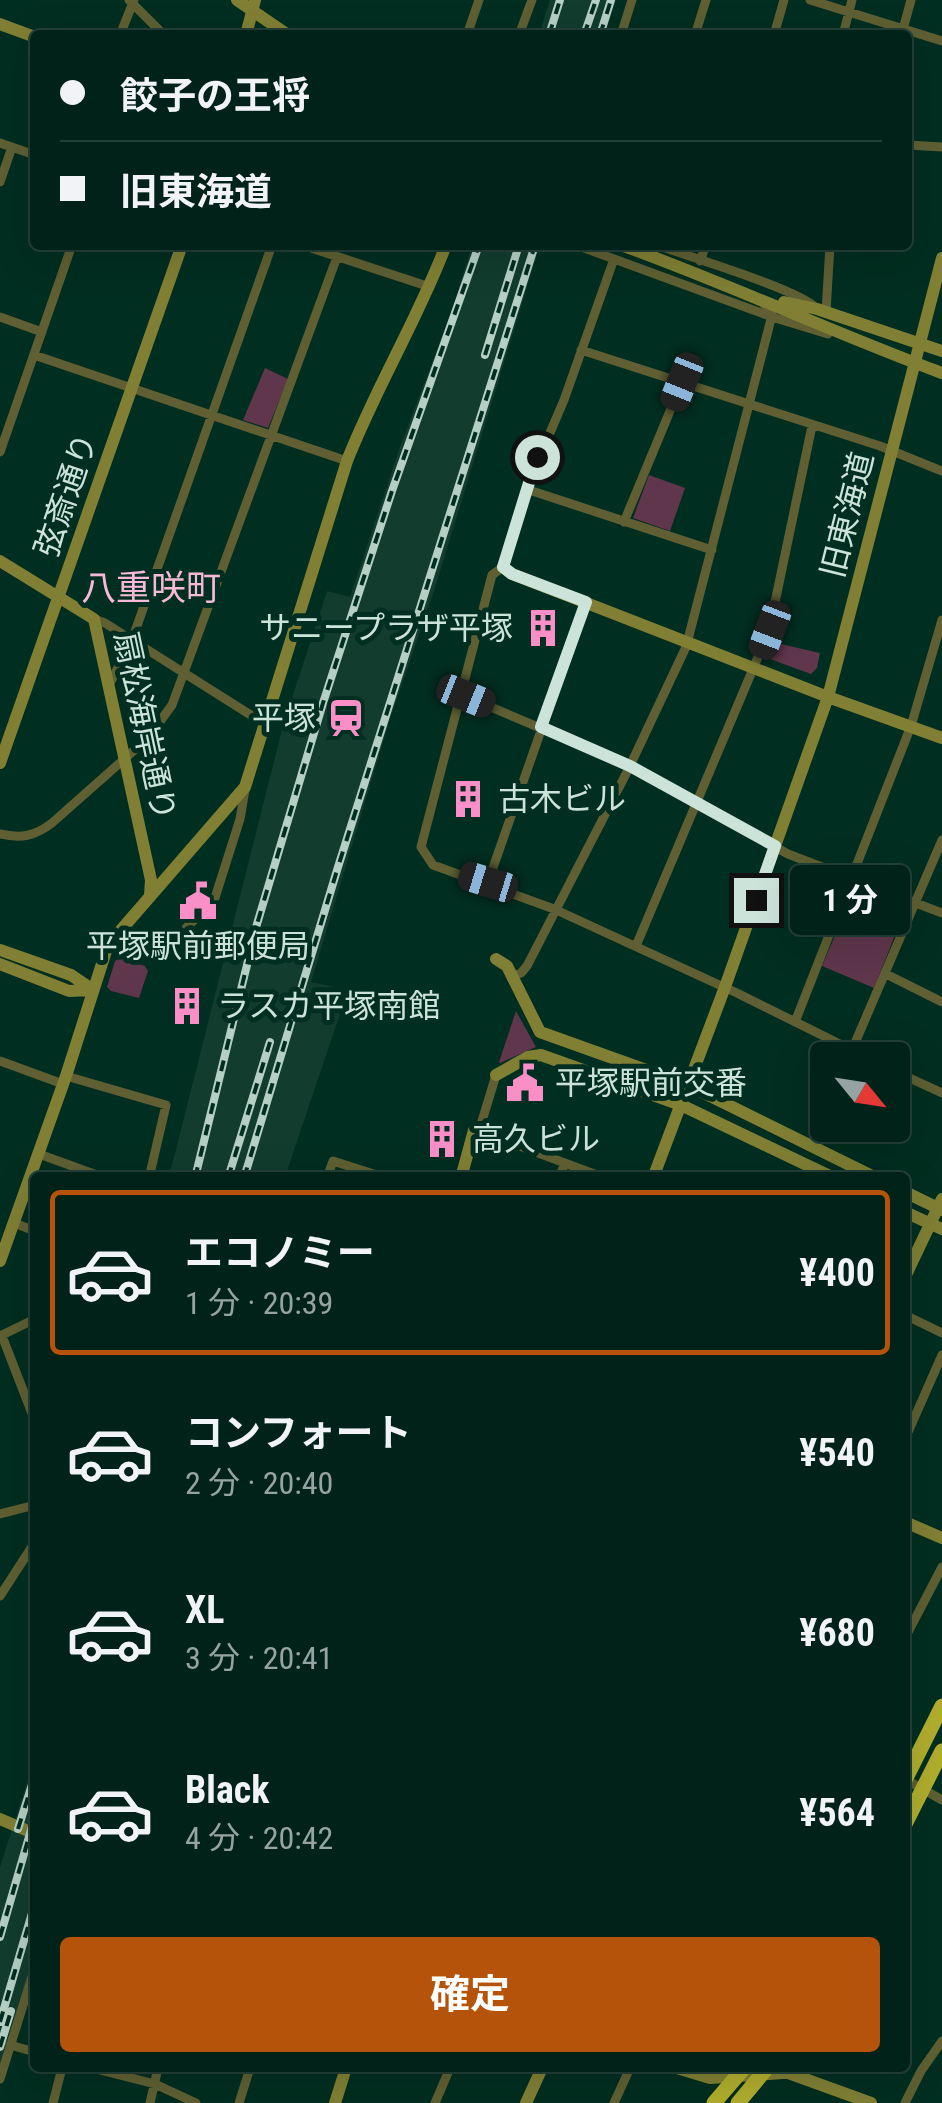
<!DOCTYPE html>
<html lang="ja">
<meta charset="utf-8">
<style>
body{margin:0;font-family:"Roboto Condensed","Noto Sans JP",sans-serif;background:#0a2a21;color:#f1f3f6;height:100vh;display:flex;flex-direction:column;font-size:38px;white-space:nowrap}
*{box-sizing:border-box;margin:0}
p{font-size:32px;color:#95a4a2}
.icon{flex:none;width:55px;height:55px;fill:none;stroke:currentColor;stroke-width:2;stroke-linecap:round;stroke-linejoin:round}
.map{position:relative;flex:1;overflow:hidden}
.sheet{position:absolute;left:30px;top:1172px;width:880px;height:900px;display:flex;flex-direction:column;background:#002218;border-radius:10px;box-shadow:0 10px 40px #0002,0 0 0 2px #223f37}
.sheet>*{flex:none}
.top-card{position:absolute;left:30px;top:30px;width:882px;height:220px;border-radius:10px;box-shadow:0 10px 40px #0002,0 0 0 2px #223f37;display:grid;align-content:center;height:220px;padding:0 30px;background:#002218}
.needle{width:65px;rotate:120deg}
.fabs{position:absolute;left:810px;top:1042px;display:grid;gap:20px}
.fabs a{display:grid;place-items:center;width:100px;height:100px;border-radius:10px;background:#002218;box-shadow:0 10px 40px #0002,0 0 0 2px #223f37;font-size:50px}
.end{position:absolute;width:45px;height:45px;margin:-22px;border:12px solid #cce3da;background:#111;box-shadow:0 0 0 5px #111}
.from{border-radius:50%}
.bubble{position:absolute;height:70px;border-radius:10px;background:#002218;box-shadow:0 10px 40px #0002,0 0 0 2px #223f37;font-size:32px;font-weight:700;line-height:70px;text-align:center}
.car{position:absolute;width:30px;height:60px;margin:-30px -15px;border-radius:12px;box-shadow:0 0 8px 2px #0007;background:linear-gradient(#222 24%,#8ab4d8 0 40%,#222 0 76%,#8ab4d8 0 86%,#222 0)}
.top-card b{display:flex;align-items:center;gap:35px;height:95px;font-size:38px}
.top-card b+b{border-top:2px solid #223f37}
.top-card i{width:25px;height:25px;background:#f1f3f6}
ul{padding:18px 0 0;list-style:none}
li{display:flex;align-items:center;gap:30px;height:165px;margin:0 20px 15px;padding:0 10px;border:5px solid transparent;border-radius:10px}
li div{flex:1}
li b{display:block;font-size:38px}
li em{font-style:normal;font-weight:700}
li.active{border-color:#b45309}
li>.icon{width:90px;height:90px;stroke-width:1.5}
.primary-button{display:flex;gap:20px;margin-top:auto;padding:20px 30px}
.primary-button a{flex:1;height:115px;border-radius:10px;background:#b45309;color:#fff;font-size:40px;font-weight:700;line-height:115px;text-align:center}
.map>svg:first-child{display:block}
.built{fill:#113c2e}
.green{fill:#5f364b}
.lines{fill:none;stroke-linecap:round;stroke-linejoin:round}
.street{stroke:#5f5f33;stroke-width:9}
.secondary{stroke:#807f34;stroke-width:12}
.highway{stroke:#b0ad2e;stroke-width:15}
.rail-casing{stroke:#b5cfc5;stroke-width:8}
.rail{stroke:#002e20;stroke-width:4;stroke-dasharray:11;stroke-linecap:butt}
.route{stroke:#cce3da;stroke-width:12}
.labels{text-anchor:middle;stroke-width:10;stroke-linejoin:round;paint-order:stroke}
.street-label{font-size:32px;fill:#cce3da;stroke:#002e20}
.poi-label{font-size:32px;fill:#cce3da;stroke:#002e20;text-anchor:start}
.neighbourhood-label{font-size:35px;fill:#f6b9d7;stroke:#002e20}
</style>
<div class="map">
<svg width="942" height="2103" viewBox="0 0 942 2103">
<rect width="100%" height="100%" fill="#002e20"/>
<!-- built -->
<path class="built" d="M550 0H616L605 35H539Z
M472 245H540L434 591 390 719 311 982 348 990 285 1177H169L284 722 327 591 350 597 401 444 453 308Z
M35 1758V1954L0 2067V1867Z"/>
<!-- green -->
<path class="green" d="M265 368 288 379 268 428 243 420Z
M649 475 685 488 670 531 633 518Z
M772 642 820 653 817 668 811 674 767 658Z
M857 884 907 905 874 988 822 966Z
M120 958 145 966 148 971 139 998 111 991 107 987 115 961Z
M516 1011 536 1047 500 1063 499 1062Z"/>
<g class="lines">
<!-- street -->
<path class="street" d="M129 0 164 35
M810 0 942 41
M903 29 911 0
M120 35 134 0
M467 35 479 0
M519 35 532 0
M621 35 632 0
M695 35 706 0
M774 35 784 0
M843 35 852 0
M0 143 35 155
M908 145 942 147
M0 182 12 147
M302 245 430 287
M576 245 772 317 828 334
M657 245C687 256 800 290 816 308
M614 259 564 400 526 489 503 567 492 575 421 847 433 865 554 909 739 994 872 1060
M700 261 706 245
M826 312 830 245
M0 317 42 332
M581 350 880 446 942 471
M34 355 347 461
M0 452 72 245
M526 489 712 550
M624 522 682 382
M94 619 105 623 265 724
M108 687 132 640 272 245
M460 694 630 766 788 854 942 913
M0 834C21 839 35 836 52 823L148 738 172 705 337 257
M488 882 586 602
M186 928 214 901 240 819 245 790
M636 946 769 631 812 426
M886 974 942 1002
M512 976 521 973 527 966 628 770 686 647 769 327 772 314 763 303
M795 1022 911 726 942 620
M852 1050 942 840
M0 1061 63 1084
M892 1070 942 1093
M496 1075 479 1131 605 1178
M66 1076 166 1105 149 1178
M39 1154 105 1178
M327 1178 333 1161 386 1178
M559 1178 565 1163
M14 1223 35 1231
M905 1315 942 1333
M0 1336 35 1319
M2 1336 35 1421
M905 1439 942 1355
M0 1514 35 1505
M0 1596 35 1542
M905 1638 942 1567
M905 1779 942 1800
M10 2045 35 2052
M92 2068 155 2084 196 2103
M0 2079 35 1967
M53 2103 62 2068
M150 2103 158 2068
M239 2103 250 2068
M435 2103 450 2068
M614 2103 630 2068
M905 2103 921 2071 942 2041"/>
<!-- secondary -->
<path class="secondary" d="M237 0 288 35
M0 24 35 37
M246 35 255 0
M621 245C729 284 834 333 942 373
M784 302 817 309 942 351
M0 561 94 619 151 880 150 895
M503 567 512 574 828 697 942 738
M0 763 182 245
M0 950 71 975 93 990
M496 959 507 966 540 1032 688 1085 876 1178
M0 964 69 991 91 990
M496 1075 528 1057 541 1055 681 1105 834 1178
M461 1178 474 1130 479 1131
M653 1178 725 987 828 697 942 258
M905 1192 942 1210
M905 1212 942 1229
M0 1261 66 1076 108 945 245 787 347 461C376 387 418 319 446 245
M905 1277 942 1199
M905 1522 942 1538
M0 1819 35 1834
M677 2068 710 2078 783 2073
M780 2070 871 2103
M335 2103 346 2068
M526 2103 542 2068"/>
<!-- highway -->
<path class="highway" d="M905 1780 942 1706
M905 1824 942 1751
M714 2103 744 2068
M738 2103 767 2068"/>
<!-- rail casing -->
<g class="rail-casing">
<path id="rail" d="M549 35 560 0
M584 35 596 0
M600 35 611 0
M485 355 519 245
M195 1178 257 924 323 703 392 491 479 245
M228 1178 270 1042
M244 1178 338 867 535 245
M18 1829 35 1775
M0 1937 35 1816
M0 2022 35 1903
M0 2047 11 2011"/>
</g>
<!-- rail -->
<use href="#rail" class="rail"/>
</g>
<g class="lines">
<!-- route -->
<path class="route" d="M537 457 503 567 512 574 586 602 541 727 630 766 775 846 756 900"/>
</g>
<!-- icons -->
<defs>
<g id="building-bare" transform="scale(3)"><path d="M-4-6H4V6H1V3H-1V6H-4ZM-2.5-4.3h1.7v1.8h-1.7ZM.8-4.3h1.7v1.8H.8ZM-2.5-1h1.7V.8h-1.7ZM.8-1h1.7V.8H.8Z" fill="#fa8fc8" stroke="#002e20" stroke-width="2.5" paint-order="stroke"/></g>
<g id="station-bare" transform="scale(3)"><path d="M-3-6H3Q5-6 5-4V2Q5 4 3 4L4.5 6H3L1.5 4h-3L-3 6H-4.5L-3 4Q-5 4-5 2V-4Q-5-6-3-6ZM-3.5-4v3h7v-3ZM-3.5 1v1.5H-2V1ZM2 1v1.5H3.5V1Z" fill="#fa8fc8" stroke="#002e20" stroke-width="2.5" paint-order="stroke"/></g>
<g id="civic-bare" transform="scale(3)"><path d="M-.6-6.5H3V-4.5H.6V-3L4-1V1h2V6H-6V1h2V-1L-.6-3ZM-1.2 2.5V6h2.4V2.5Z" fill="#fa8fc8" stroke="#002e20" stroke-width="2.5" paint-order="stroke"/></g>
</defs>
<g fill-rule="evenodd">
<use href="#building-bare" x="543" y="628"/>
<use href="#station-bare" x="346" y="718"/>
<use href="#building-bare" x="468" y="799"/>
<use href="#civic-bare" x="198" y="901"/>
<use href="#building-bare" x="187" y="1006"/>
<use href="#civic-bare" x="525" y="1083"/>
<use href="#building-bare" x="442" y="1139"/>
</g>
<g class="labels">
<!-- street labels -->
<g class="street-label">
<text transform="translate(66 495) rotate(-71)" y="11">弦斎通り</text>
<text transform="translate(847 515) rotate(-76)" y="11">旧東海道</text>
<text transform="translate(145 726) rotate(78)" y="11">扇松海岸通り</text>
</g>
<!-- poi labels -->
<g class="poi-label">
<text x="513" y="639" text-anchor="end">サニープラザ平塚</text>
<text x="316" y="729" text-anchor="end">平塚</text>
<text x="498" y="810">古木ビル</text>
<text x="198" y="957" text-anchor="middle">平塚駅前郵便局</text>
<text x="217" y="1017">ラスカ平塚南館</text>
<text x="555" y="1094">平塚駅前交番</text>
<text x="472" y="1150">高久ビル</text>
</g>
<!-- neighbourhood labels -->
<g class="neighbourhood-label">
<text x="151" y="600">八重咲町</text>
</g>
</g>
</svg>
<div class="fabs">
<a><svg class="needle" viewBox="-14 -14 28 28"><path d="M0-13l5 13h-10z" fill="#e53935"/><path d="M0 13l5-13h-10z" fill="#95a4a2"/></svg></a>
</div>
<i class="end from" style="left:537px;top:457px"></i>
<i class="end" style="left:756px;top:900px"></i>
<div class="bubble" style="left:790px;top:865px;width:120px">1 分</div>
<i class="car" style="left:682px;top:382px;rotate:202deg"></i>
<i class="car" style="left:770px;top:630px;rotate:201deg"></i>
<i class="car" style="left:466px;top:696px;rotate:112deg"></i>
<i class="car" style="left:488px;top:882px;rotate:287deg"></i>
<div class="top-card">
<b><i class="from"></i>餃子の王将</b>
<b><i></i>旧東海道</b>
</div>
<section class="sheet">
<ul>
<li class="active"><svg class="icon" aria-label="car" viewBox="0 0 24 24"><path d="M5 17H2v-5l4-1 3-4h7l3 4 3 1v5h-3M9 17h6M6 11h13"/><circle cx="7" cy="17" r="2"/><circle cx="17" cy="17" r="2"/></svg><div><b>エコノミー</b><p>1 分 · 20:39</p></div><em>¥400</em></li>
<li><svg class="icon" aria-label="car" viewBox="0 0 24 24"><path d="M5 17H2v-5l4-1 3-4h7l3 4 3 1v5h-3M9 17h6M6 11h13"/><circle cx="7" cy="17" r="2"/><circle cx="17" cy="17" r="2"/></svg><div><b>コンフォート</b><p>2 分 · 20:40</p></div><em>¥540</em></li>
<li><svg class="icon" aria-label="car" viewBox="0 0 24 24"><path d="M5 17H2v-5l4-1 3-4h7l3 4 3 1v5h-3M9 17h6M6 11h13"/><circle cx="7" cy="17" r="2"/><circle cx="17" cy="17" r="2"/></svg><div><b>XL</b><p>3 分 · 20:41</p></div><em>¥680</em></li>
<li><svg class="icon" aria-label="car" viewBox="0 0 24 24"><path d="M5 17H2v-5l4-1 3-4h7l3 4 3 1v5h-3M9 17h6M6 11h13"/><circle cx="7" cy="17" r="2"/><circle cx="17" cy="17" r="2"/></svg><div><b>Black</b><p>4 分 · 20:42</p></div><em>¥564</em></li>
</ul>
<div class="primary-button"><a>確定</a></div>
</section>
</div>
